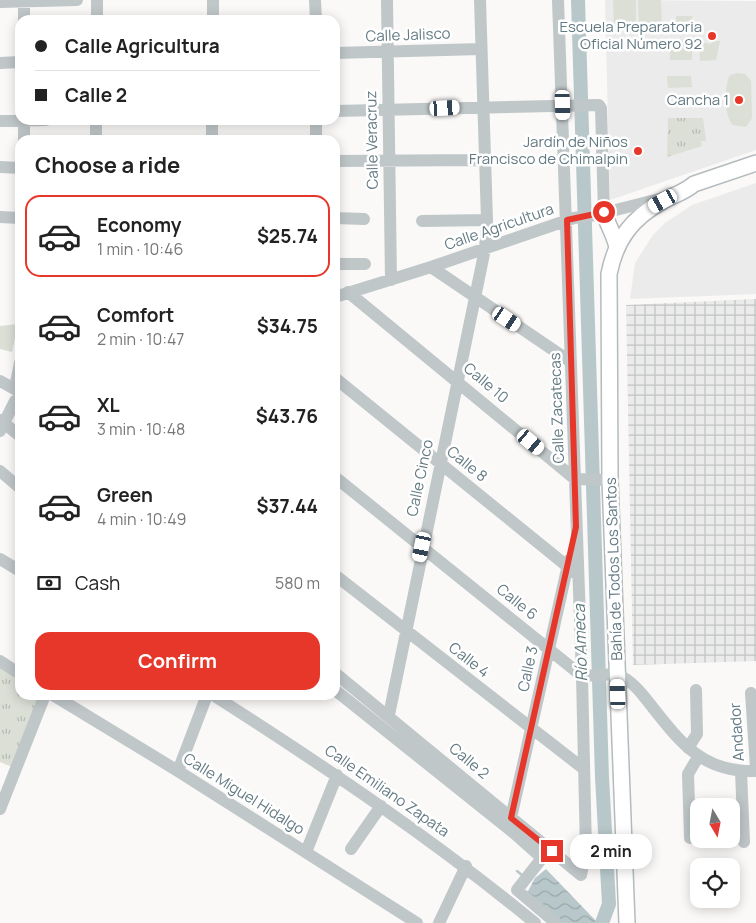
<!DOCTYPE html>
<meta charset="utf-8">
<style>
body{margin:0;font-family:Manrope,sans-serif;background:#f6f6f6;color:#222;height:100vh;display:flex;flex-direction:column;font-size:19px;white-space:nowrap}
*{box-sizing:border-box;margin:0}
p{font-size:16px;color:#767676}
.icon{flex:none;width:28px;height:28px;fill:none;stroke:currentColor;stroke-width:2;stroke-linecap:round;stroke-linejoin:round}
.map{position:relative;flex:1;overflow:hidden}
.side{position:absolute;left:15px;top:135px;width:325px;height:565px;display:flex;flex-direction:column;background:#fff;border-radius:15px;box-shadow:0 2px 12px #0003}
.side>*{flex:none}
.banner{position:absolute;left:15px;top:15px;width:325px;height:110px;border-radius:15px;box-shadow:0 2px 12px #0003;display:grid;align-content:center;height:110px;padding:0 20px;background:#fff}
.needle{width:32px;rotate:170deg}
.controls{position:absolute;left:690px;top:798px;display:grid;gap:10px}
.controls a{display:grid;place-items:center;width:50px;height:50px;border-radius:10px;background:#fff;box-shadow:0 2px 12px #0003;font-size:25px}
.end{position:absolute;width:22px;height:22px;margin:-11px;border:6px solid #e7372a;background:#fff;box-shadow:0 0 0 2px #fff}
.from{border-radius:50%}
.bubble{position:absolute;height:35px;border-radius:15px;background:#fff;box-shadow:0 2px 12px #0003;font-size:16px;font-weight:700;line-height:35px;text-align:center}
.car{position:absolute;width:15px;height:30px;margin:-15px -8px;border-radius:6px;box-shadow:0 0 4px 1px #0007;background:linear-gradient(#fff 24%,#345 0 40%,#fff 0 76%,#345 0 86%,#fff 0)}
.banner b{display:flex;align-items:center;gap:18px;height:48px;font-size:19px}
.banner b+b{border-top:1px solid #e0e0e0}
.banner i{width:12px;height:12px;background:#222}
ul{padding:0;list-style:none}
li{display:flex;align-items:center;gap:15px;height:82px;margin:0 10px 8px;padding:0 10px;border:2px solid transparent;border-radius:15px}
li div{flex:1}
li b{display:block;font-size:19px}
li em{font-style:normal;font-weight:700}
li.on{border-color:#e7372a}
li>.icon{width:45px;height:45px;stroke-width:1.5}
h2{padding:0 20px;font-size:22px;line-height:60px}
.pay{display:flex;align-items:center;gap:12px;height:55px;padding:0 20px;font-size:19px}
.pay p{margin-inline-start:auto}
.button{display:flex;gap:10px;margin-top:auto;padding:10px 20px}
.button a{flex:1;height:58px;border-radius:15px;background:#e7372a;color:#fff;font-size:20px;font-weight:700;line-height:58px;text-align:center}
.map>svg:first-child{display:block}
.built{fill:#eaebea}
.industrial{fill:url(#industrial-grid)}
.grass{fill:url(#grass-tufts)}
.garden{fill:#dbdfd6}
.water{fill:url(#water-waves)}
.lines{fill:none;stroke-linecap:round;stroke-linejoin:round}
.stream{stroke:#b8c8ca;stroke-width:2.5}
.river{stroke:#b8c8ca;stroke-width:14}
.major-casing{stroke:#b4bbbe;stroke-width:18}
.minor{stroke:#c0c7c9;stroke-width:12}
.major{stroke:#fff;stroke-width:15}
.minor-bridge{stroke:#c0c7c9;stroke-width:12}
.route{stroke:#e7372a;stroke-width:6}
.poi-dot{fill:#e7372a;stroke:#fff;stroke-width:2}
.labels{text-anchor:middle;stroke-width:5;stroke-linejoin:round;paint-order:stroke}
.poi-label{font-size:15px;fill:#647a83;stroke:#fff;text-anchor:end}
.street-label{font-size:15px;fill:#647a83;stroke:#fff}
.water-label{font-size:16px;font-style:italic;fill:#5f797c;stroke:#fff}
</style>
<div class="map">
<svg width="756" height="923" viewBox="0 0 756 923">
<defs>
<pattern id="industrial-grid" width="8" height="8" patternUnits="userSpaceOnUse" patternTransform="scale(1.25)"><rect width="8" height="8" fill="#eaebea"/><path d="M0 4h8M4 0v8" fill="none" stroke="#c1c3c3"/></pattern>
<pattern id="grass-tufts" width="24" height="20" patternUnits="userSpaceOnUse" patternTransform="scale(1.25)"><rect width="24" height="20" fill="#dbdfd6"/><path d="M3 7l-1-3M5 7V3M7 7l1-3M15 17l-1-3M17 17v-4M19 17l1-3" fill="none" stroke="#b5bab3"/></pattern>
<pattern id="water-waves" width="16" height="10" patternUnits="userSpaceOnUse" patternTransform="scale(1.25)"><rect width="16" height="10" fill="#b8c8ca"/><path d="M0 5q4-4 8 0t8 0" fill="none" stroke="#99a7a9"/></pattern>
</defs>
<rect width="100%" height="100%" fill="#faf9f7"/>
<!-- built -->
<path class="built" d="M605 0 756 1V150L610 200Z
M756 183V294L630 299 635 263 653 235 665 223 692 205Z"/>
<!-- industrial -->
<path class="industrial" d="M756 299V661L633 665 626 305Z"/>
<!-- grass -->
<path class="grass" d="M668 118H703L706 141H701L702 146 667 157Z
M0 667 20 680V695H40L12 767 0 762Z"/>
<!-- garden -->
<path class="garden" d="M613 0H636V27H614Z
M638 0H661L662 26 639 27Z
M676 16H692L693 26 670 27V20H676Z
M692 39V60H670V40Z
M714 41H720L716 60 700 61 699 42 710 44Z
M738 73 745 74 751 81 752 118 746 127 733 125C724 117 724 86 730 75Z
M667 76H691L692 87 668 88Z
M18 324 12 352 0 349V326Z"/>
<!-- water -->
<path class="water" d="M546 869 598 923H561L527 893 535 878Z"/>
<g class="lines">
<!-- stream -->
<path class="stream" d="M517 871 523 876"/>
<!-- river -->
<path class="river" d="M578 0 602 777 609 904 602 923"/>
<!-- major casing -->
<g class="major-casing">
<path id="major" d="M604 212C607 224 614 234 617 247
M627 923 610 480 609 274C616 239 632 218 663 201 674 195 685 192 694 184L756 163"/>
</g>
<!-- minor -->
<path class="minor" d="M24 0V20
M97 0V20
M213 0V20
M315 0 316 20
M387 0 391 280
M0 2 77 0
M335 53 481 49
M0 63 20 62
M335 111 599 105 601 108 604 212
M24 120V140
M212 120V140
M316 120V140
M0 121 46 120
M96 140V120
M335 161 484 160
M0 167 20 168
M0 217 20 218
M335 218 364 219
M422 221 487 220
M335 264H365
M431 267 571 362
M348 292 575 479 610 480
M335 297 431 267 574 218 596 215 663 198
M335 378 578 575
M0 381 20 392
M15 388 20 363
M0 420 20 436
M0 471 20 488
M335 477 582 676C593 676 607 673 617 675 629 678 639 690 646 699 678 739 700 773 756 771
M0 559 20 571
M335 575 584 769
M0 661 20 674
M335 673 581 875 586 850 582 676 558 0
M335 690 514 833 542 858 517 890 556 923
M751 693 756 768
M53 695 178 771 417 923
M213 695C324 766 433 839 535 923
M389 715 485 249 487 220 480 0
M688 748 697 734 696 690
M178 771 207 695
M741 772 744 842
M0 809 45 695
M511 818 569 560
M690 838 688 774 698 757
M351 849 381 806
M306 852 337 775
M439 923 466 866"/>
<!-- major -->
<use href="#major" class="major"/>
<!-- minor-bridge -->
<path class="minor-bridge" d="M0 431 15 401"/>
</g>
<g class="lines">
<!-- route -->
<path class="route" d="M552 851 511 818 576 527 567 220 604 212"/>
</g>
<!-- markers -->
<g class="poi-dot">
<circle cx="712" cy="36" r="5"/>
<circle cx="739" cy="100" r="5"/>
<circle cx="638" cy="151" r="5"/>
</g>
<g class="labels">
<!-- poi labels -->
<g class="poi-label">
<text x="702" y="32">Escuela Preparatoria<tspan x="702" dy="17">Oficial Número 92</tspan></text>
<text x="729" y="105">Cancha 1</text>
<text x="628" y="147">Jardín de Niños<tspan x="628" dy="17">Francisco de Chimalpin</tspan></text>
</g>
<!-- street labels -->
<g class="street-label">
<text transform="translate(408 35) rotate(-2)" y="5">Calle Jalisco</text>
<text transform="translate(372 140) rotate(-91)" y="5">Calle Veracruz</text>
<text transform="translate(499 227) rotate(-19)" y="5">Calle Agricultura</text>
<text transform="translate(486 383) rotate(40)" y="5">Calle 10</text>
<text transform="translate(557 408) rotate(-92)" y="5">Calle Zacatecas</text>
<text transform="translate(467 464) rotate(39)" y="5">Calle 8</text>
<text transform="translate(420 478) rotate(-78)" y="5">Calle Cinco</text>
<text transform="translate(614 569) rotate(-92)" y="5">Bahía de Todos Los Santos</text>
<text transform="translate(517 602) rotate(39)" y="5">Calle 6</text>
<text transform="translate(469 660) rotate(38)" y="5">Calle 4</text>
<text transform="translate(528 669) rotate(-78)" y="5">Calle 3</text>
<text transform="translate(737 732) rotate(-94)" y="5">Andador</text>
<text transform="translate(469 761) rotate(40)" y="5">Calle 2</text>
<text transform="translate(387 791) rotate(35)" y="5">Calle Emiliano Zapata</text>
<text transform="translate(244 794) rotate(32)" y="5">Calle Miguel Hidalgo</text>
</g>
<!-- water labels -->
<g class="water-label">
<text transform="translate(580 643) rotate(-92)" y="6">Río Ameca</text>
</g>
</g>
</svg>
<div class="controls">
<a><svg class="needle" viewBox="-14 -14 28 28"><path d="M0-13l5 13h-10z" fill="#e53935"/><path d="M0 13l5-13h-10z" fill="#767676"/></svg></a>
<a><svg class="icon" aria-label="locate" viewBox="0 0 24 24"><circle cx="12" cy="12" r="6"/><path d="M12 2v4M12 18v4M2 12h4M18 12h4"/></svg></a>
</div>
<i class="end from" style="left:604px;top:212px"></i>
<i class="end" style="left:552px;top:851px"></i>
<div class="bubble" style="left:570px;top:834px;width:82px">2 min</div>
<i class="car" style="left:563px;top:105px;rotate:178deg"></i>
<i class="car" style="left:445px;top:108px;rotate:87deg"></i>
<i class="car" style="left:663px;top:201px;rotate:241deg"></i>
<i class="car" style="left:507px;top:319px;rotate:124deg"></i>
<i class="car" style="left:531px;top:442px;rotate:130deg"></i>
<i class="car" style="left:422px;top:547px;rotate:192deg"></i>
<i class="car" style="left:618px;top:694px;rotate:358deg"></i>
<div class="banner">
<b><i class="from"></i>Calle Agricultura</b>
<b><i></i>Calle 2</b>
</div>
<section class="side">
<h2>Choose a ride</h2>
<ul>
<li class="on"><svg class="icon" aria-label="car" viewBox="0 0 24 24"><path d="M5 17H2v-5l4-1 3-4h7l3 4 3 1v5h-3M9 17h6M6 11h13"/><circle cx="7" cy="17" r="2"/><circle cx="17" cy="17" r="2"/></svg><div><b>Economy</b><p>1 min · 10:46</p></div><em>$25.74</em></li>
<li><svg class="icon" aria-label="car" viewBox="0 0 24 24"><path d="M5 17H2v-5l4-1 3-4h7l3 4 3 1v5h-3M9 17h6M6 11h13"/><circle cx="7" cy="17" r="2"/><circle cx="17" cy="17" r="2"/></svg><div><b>Comfort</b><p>2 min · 10:47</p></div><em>$34.75</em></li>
<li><svg class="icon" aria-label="car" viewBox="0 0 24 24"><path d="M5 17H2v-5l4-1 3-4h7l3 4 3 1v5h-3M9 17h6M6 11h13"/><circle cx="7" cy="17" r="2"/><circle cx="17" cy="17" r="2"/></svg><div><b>XL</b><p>3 min · 10:48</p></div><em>$43.76</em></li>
<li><svg class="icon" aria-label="car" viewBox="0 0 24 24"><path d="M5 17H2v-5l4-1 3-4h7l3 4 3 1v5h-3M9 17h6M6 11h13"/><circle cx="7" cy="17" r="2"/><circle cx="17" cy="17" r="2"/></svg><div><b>Green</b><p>4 min · 10:49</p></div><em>$37.44</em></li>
</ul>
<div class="pay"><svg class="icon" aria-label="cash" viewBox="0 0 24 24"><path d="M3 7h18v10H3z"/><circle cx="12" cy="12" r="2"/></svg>Cash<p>580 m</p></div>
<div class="button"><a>Confirm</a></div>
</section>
</div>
